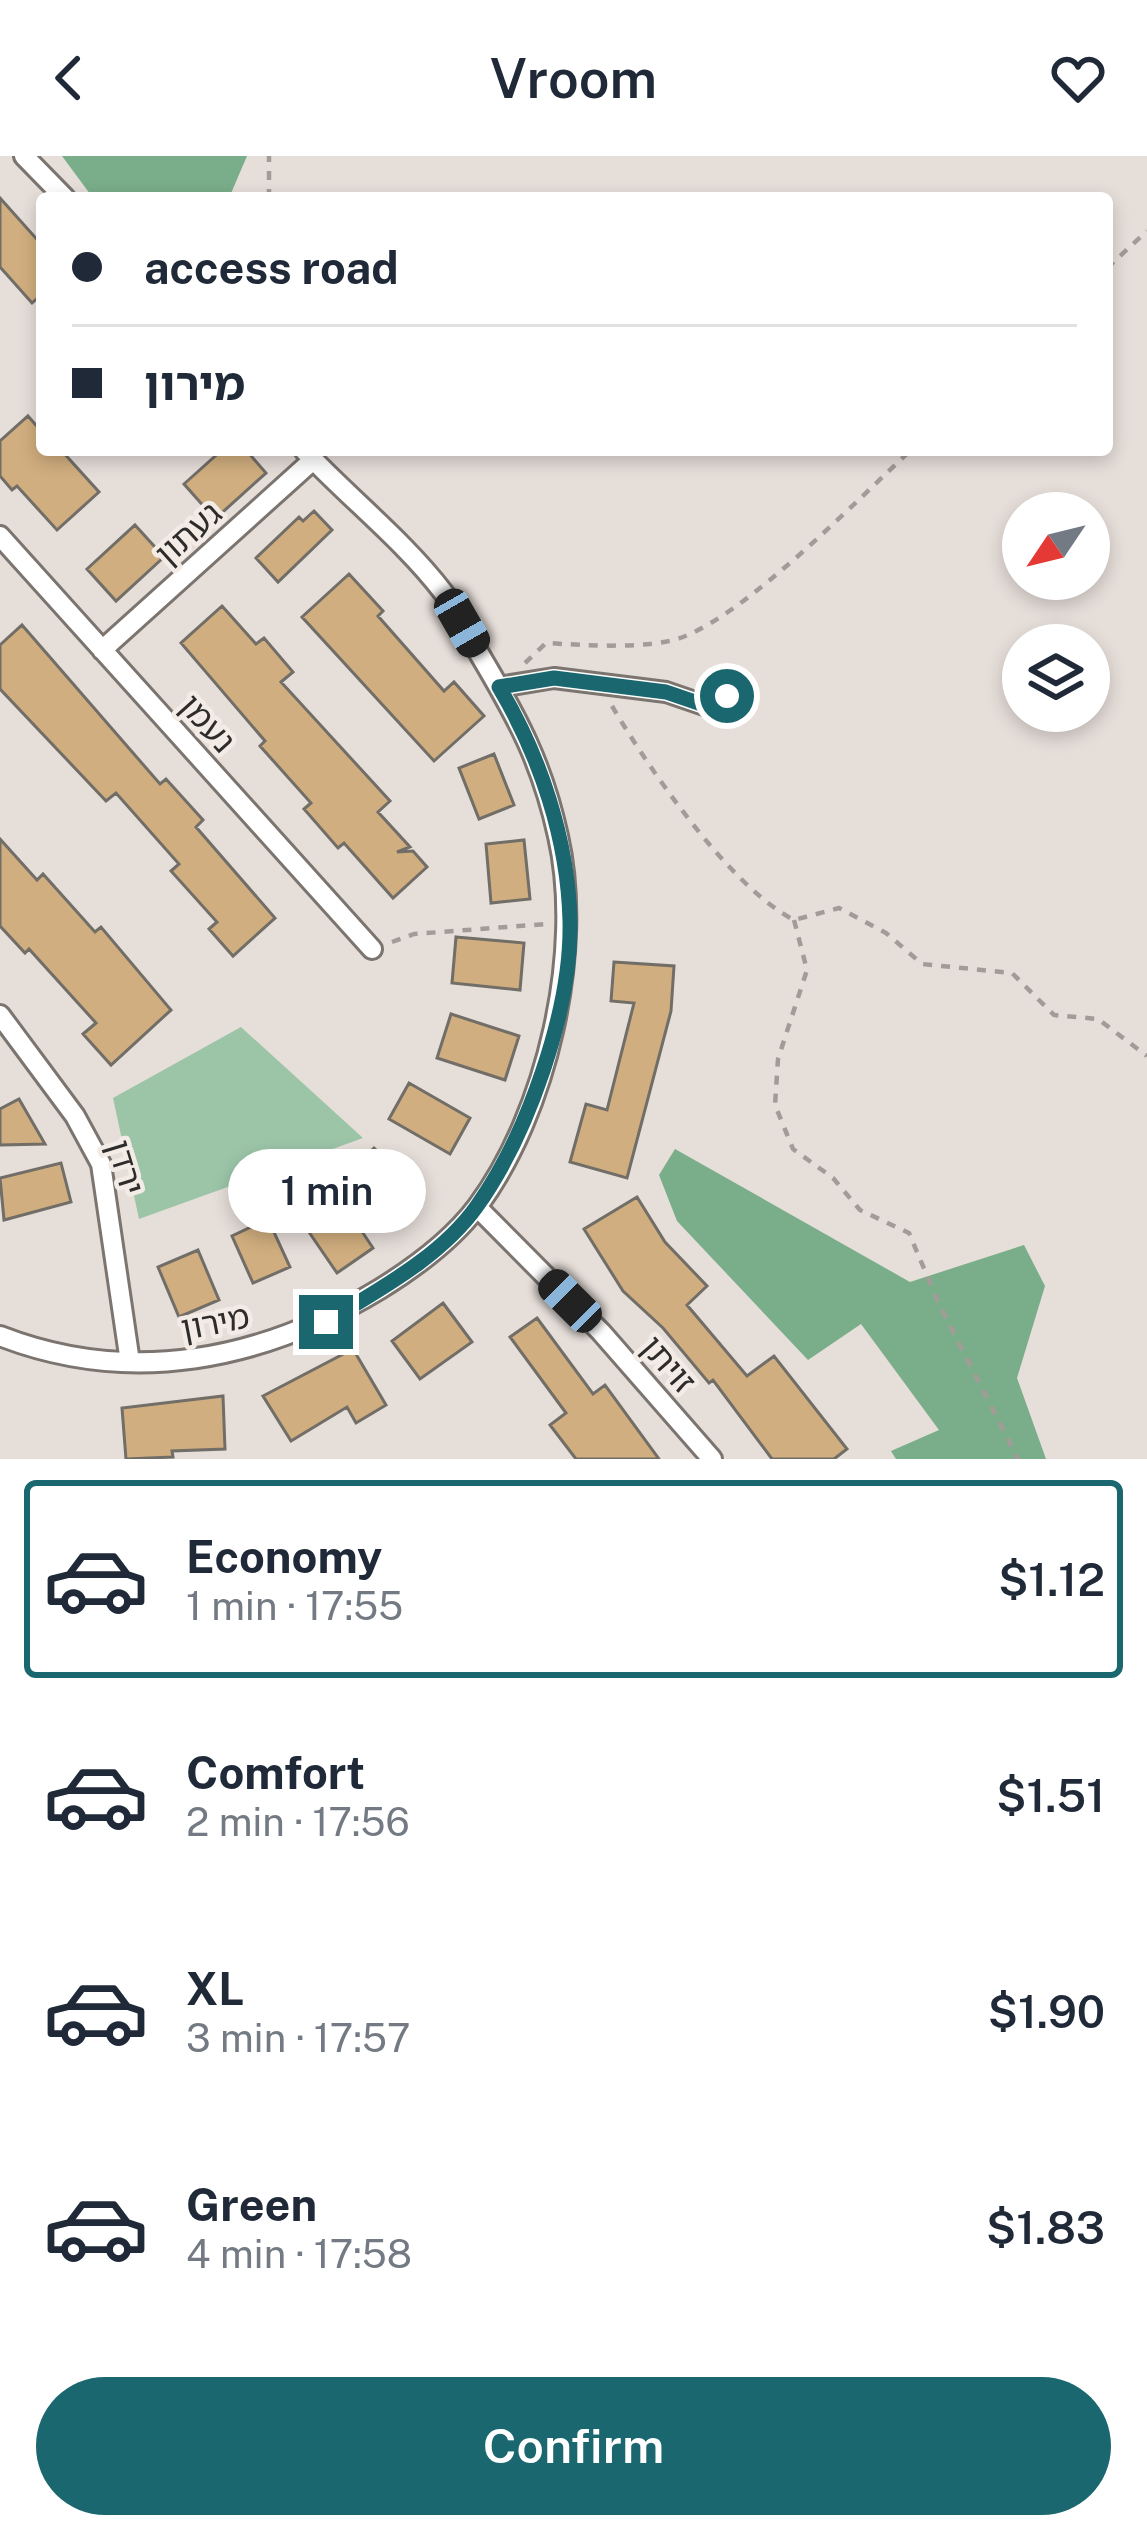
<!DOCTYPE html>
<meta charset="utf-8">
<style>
body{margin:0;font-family:"Public Sans","Noto Sans Hebrew",sans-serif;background:#f6f6f7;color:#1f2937;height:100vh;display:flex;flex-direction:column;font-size:45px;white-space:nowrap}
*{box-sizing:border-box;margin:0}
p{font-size:39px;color:#747a83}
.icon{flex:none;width:66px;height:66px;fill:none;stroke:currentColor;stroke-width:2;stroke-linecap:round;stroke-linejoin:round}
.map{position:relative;height:1303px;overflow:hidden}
.side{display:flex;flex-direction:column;background:#fff;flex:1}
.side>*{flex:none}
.hud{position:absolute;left:36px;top:36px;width:1077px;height:264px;border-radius:12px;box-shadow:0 6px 18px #0003;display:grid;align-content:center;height:264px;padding:0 36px;background:#fff}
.needle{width:78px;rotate:235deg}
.fabs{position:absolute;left:1002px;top:336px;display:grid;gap:24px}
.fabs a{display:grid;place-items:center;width:108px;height:108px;border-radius:50%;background:#fff;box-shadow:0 6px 18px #0003;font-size:60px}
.end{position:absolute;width:54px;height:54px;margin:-27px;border:15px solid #1a676f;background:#fff;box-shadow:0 0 0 6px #fff}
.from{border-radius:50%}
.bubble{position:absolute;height:84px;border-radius:42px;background:#fff;box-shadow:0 6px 18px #0003;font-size:39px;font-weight:600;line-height:84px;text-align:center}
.car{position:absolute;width:36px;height:72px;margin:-36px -18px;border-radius:15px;box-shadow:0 0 9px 3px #0007;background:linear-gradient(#222 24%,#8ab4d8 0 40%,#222 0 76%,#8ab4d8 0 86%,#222 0)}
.hud b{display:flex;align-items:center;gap:42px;height:114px;font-size:45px}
.hud b+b{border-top:3px solid #e0e1e3}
.hud i{width:30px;height:30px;background:#1f2937}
ul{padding:21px 0 0;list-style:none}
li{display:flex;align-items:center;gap:36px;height:198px;margin:0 24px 18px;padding:0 12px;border:6px solid transparent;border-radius:12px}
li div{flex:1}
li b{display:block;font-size:45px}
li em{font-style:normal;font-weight:600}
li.active{border-color:#1a676f}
li>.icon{width:108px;height:108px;stroke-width:1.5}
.action{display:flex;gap:24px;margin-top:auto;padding:24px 36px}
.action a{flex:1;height:138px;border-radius:72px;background:#1a676f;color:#fff;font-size:48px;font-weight:600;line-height:138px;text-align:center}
header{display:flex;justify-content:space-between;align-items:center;height:156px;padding:0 36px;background:#fff;font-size:54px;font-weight:600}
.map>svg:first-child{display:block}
.green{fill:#9cc5a8}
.forest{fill:#7aad8a}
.building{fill:#d1ae7f;stroke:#716d67;stroke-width:3}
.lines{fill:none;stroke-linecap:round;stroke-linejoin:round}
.minor-casing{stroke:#7b746f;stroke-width:24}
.path{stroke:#a29c99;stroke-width:4.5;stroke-dasharray:9 9;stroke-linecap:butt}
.minor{stroke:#fff;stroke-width:18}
.route{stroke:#1a676f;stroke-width:15}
.labels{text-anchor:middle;stroke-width:9;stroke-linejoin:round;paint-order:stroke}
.street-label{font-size:33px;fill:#2e2c2a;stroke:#f3ece6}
</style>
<header><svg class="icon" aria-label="back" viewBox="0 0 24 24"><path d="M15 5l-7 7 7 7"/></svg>Vroom<svg class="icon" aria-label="heart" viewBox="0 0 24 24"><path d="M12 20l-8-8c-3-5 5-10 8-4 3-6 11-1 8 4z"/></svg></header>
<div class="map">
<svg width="1147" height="1303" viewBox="0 0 1147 1303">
<rect width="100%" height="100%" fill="#e6ded9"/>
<!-- green -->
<path class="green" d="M241 871 363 982 139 1063 113 942Z"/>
<!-- forest -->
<path class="forest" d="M62 0H247L229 42H93Z
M675 993 910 1126 1024 1089 1045 1130 1017 1222 1046 1303H896L891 1295 939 1274 861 1168 808 1204 677 1065 659 1019Z"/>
<!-- building -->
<path class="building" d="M0 42 42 89V138L32 147 0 111Z
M28 260 42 276V294H61L99 336 57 374 17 330 12 334 0 320V285Z
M222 294H246L266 317 215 363 184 328Z
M314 355 332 374 278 426 256 402 299 361 303 365Z
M135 369 164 401 116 445 87 413Z
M349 418 383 455 378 460 444 535 454 526 484 560 434 605 302 461Z
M222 450 256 488 264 482 293 516 281 526 390 645 378 656 410 691 397 696 413 695 427 711 393 742 344 687 338 692 304 653 311 647 260 590 265 585 181 487Z
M22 469 160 628 166 623 203 664 196 671 275 762 233 800 209 773 217 766 171 715 179 708 116 637 106 645 0 533V489Z
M494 598 514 649 479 663 459 612Z
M0 683 37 724 43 718 95 776 101 771 171 854 111 909 83 878 96 867 29 793 25 797 0 770Z
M524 684 530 743 491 747 486 688Z
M456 781 524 787 520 834 452 827Z
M614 806 674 810 671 855 627 1022 570 1006 586 948 607 954 634 847 611 845Z
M451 858 519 880 505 924 437 902Z
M409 927 470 962 450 998 389 963Z
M19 943 45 988 0 989V953Z
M374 992 418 1034 393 1060 349 1017Z
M61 1007 71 1046 4 1064 0 1022Z
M337 1038 373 1092 337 1117 300 1063Z
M637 1041 665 1086 707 1130 687 1149 747 1220 774 1200 847 1293 834 1303H772L713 1224 709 1227 663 1172 623 1135 584 1073Z
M268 1063 290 1111 253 1127 232 1080Z
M198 1094 219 1144 179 1161 158 1111Z
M443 1147 472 1186 420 1223 392 1185Z
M537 1162 593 1238 605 1229 659 1303H576L550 1269 566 1257 510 1181Z
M353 1193 386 1249 356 1267 347 1251 291 1285 263 1240Z
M223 1240 225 1293 172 1295 173 1301 126 1303 122 1252Z"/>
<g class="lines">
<!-- minor casing -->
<g class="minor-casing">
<path id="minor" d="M24 0 65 42
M0 380 372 793
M102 494 313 304
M499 531 554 522 666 536 704 549 727 540
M0 859 75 960 101 1008 130 1206
M477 1051 601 1176 712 1303
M0 1180C131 1231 263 1204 380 1133 414 1112 452 1084 477 1051 547 957 584 795 558 680 542 607 518 563 480 499 468 478 457 455 443 436 404 385 348 341 304 294"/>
</g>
<!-- path -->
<path class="path" d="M269 42V0
M1107 112 1147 75
M525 507 546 487C584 489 648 494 683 481 750 455 856 345 911 294
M612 550C649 613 730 731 794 764L839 752 886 777 922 808 1012 817 1054 859 1098 863 1147 900
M794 764 807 814 778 903 775 949 793 993 833 1022 860 1054 909 1077 939 1148 1018 1303
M392 786 414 778 546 768"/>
<!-- minor -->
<use href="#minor" class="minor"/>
</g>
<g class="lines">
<!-- route -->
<path class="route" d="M326 1166C378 1134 441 1101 477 1050 528 978 572 853 570 765 568 683 540 600 499 531L554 522 666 536 704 549 727 540"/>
</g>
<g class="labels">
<!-- street labels -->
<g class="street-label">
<text transform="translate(188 377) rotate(-42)" y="12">געתון</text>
<text transform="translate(208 567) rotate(48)" y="12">נעמן</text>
<text transform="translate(126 1011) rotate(73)" y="12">ירדן</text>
<text transform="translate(215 1166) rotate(-11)" y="12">מירון</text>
<text transform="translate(669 1208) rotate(49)" y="12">זויתן</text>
</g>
</g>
</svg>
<div class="fabs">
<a><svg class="needle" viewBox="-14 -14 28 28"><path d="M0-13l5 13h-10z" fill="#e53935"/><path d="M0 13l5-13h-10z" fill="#747a83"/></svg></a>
<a><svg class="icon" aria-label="layers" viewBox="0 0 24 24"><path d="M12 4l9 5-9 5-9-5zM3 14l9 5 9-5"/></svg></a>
</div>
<i class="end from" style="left:727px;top:540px"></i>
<i class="end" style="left:326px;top:1166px"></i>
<div class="bubble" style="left:228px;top:993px;width:198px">1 min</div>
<i class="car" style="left:462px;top:467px;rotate:150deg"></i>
<i class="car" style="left:570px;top:1145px;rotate:315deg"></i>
<div class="hud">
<b><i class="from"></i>access road</b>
<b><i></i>מירון</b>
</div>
</div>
<section class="side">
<ul>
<li class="active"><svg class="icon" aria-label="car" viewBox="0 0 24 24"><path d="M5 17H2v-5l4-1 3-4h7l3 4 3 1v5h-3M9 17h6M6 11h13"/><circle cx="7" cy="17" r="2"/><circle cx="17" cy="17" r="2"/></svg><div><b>Economy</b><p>1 min · 17:55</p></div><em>$1.12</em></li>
<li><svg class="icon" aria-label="car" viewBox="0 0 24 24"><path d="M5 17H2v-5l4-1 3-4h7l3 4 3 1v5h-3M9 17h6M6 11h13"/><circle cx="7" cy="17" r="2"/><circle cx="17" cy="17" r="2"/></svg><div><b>Comfort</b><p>2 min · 17:56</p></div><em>$1.51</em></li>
<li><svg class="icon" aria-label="car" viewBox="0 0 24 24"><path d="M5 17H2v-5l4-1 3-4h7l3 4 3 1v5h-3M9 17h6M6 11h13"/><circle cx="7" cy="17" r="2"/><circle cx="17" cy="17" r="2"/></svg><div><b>XL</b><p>3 min · 17:57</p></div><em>$1.90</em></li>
<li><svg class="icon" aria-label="car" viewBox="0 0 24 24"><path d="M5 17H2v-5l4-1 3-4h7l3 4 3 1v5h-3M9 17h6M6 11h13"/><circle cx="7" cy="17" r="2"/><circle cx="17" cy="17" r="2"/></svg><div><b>Green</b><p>4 min · 17:58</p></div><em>$1.83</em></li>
</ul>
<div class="action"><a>Confirm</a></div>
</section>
